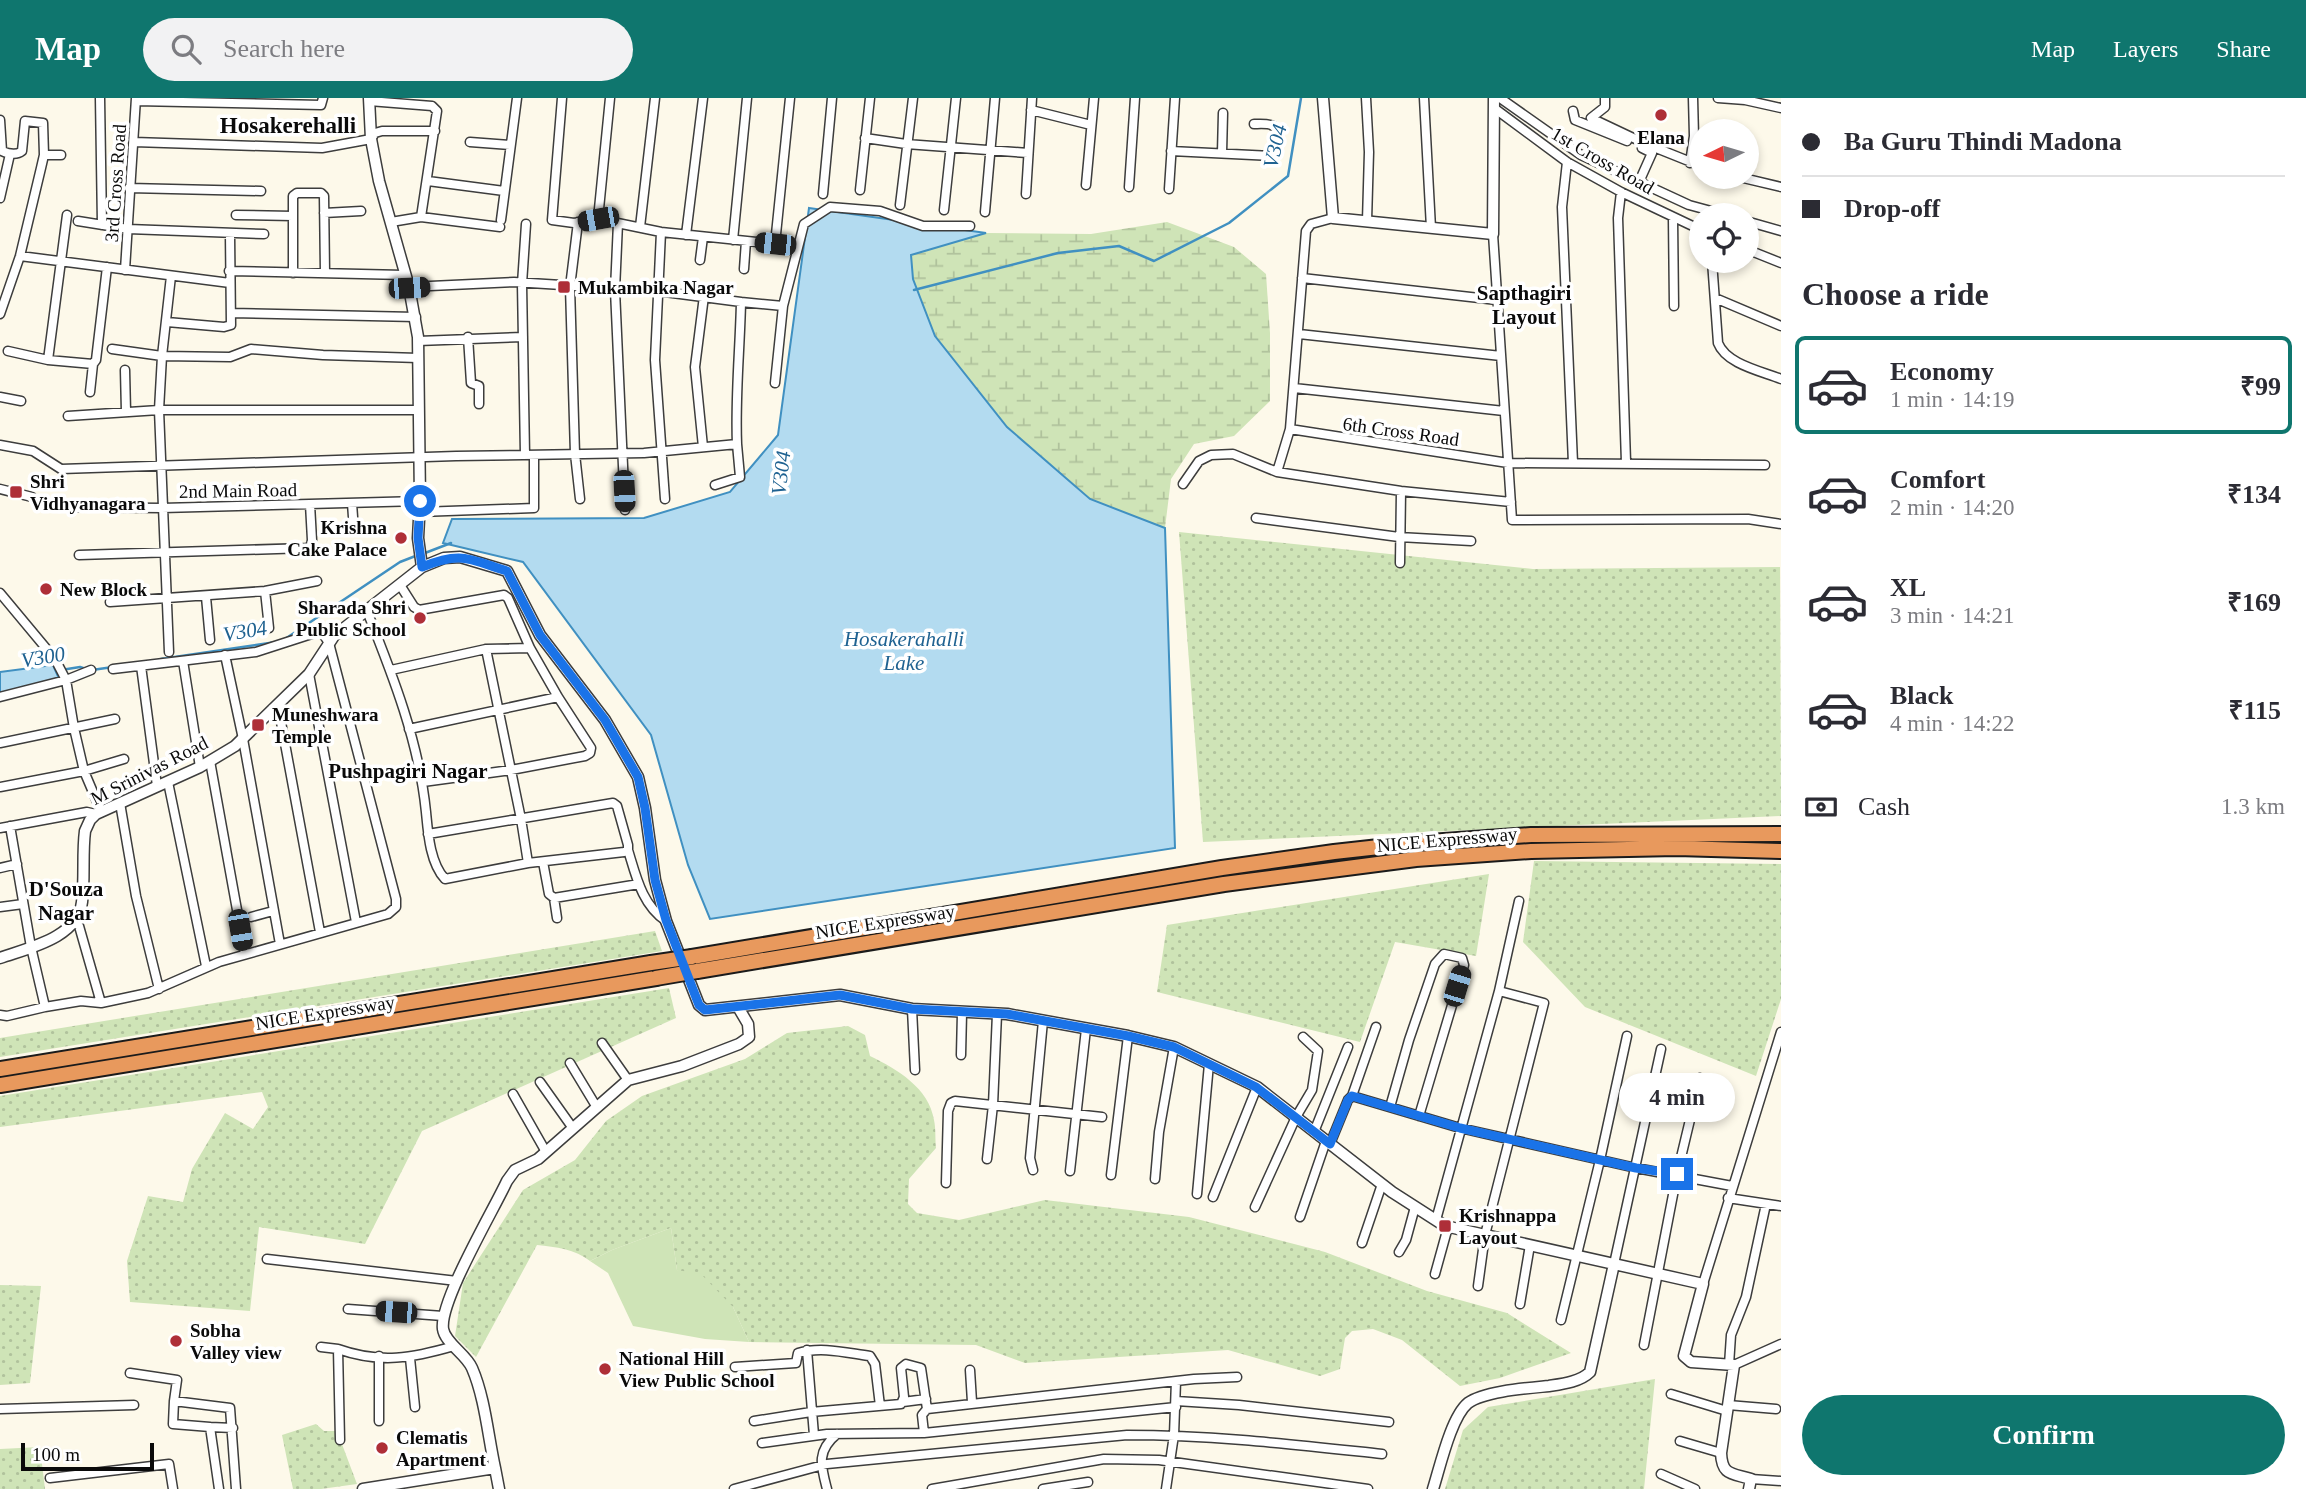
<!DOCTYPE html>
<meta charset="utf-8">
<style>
body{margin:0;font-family:"Times New Roman",serif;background:#f2f2f3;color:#2b2b33;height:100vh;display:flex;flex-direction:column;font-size:26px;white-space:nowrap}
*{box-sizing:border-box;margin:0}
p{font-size:23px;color:#7c7c81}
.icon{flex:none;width:38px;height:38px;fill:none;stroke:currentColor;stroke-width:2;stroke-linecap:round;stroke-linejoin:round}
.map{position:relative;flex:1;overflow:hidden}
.drawer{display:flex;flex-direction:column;background:#fff;width:525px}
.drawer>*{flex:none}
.banner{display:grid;align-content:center;height:154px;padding:0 21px;background:#fff}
.needle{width:46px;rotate:265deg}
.fabs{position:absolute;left:1689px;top:21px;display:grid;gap:14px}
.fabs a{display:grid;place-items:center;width:70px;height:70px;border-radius:50%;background:#fff;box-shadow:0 4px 10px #0003;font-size:35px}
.scale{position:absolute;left:21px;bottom:18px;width:133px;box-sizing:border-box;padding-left:7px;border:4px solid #0a0a0a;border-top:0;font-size:19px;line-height:24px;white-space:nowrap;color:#0a0a0a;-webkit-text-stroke:5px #fff;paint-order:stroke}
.end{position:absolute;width:32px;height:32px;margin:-16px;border:9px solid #1a73e8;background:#fff;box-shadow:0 0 0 4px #fff}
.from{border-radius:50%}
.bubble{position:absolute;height:49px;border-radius:24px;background:#fff;box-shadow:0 4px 10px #0003;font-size:23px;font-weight:800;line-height:49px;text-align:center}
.car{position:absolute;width:21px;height:42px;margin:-21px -10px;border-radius:9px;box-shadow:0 0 5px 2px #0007;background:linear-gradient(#222 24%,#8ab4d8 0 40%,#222 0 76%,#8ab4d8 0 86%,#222 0)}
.banner b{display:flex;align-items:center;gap:24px;height:66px;font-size:26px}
.banner b+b{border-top:2px solid #e1e1e2}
.banner i{width:18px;height:18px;background:#2b2b33}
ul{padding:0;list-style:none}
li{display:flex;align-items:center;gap:21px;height:98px;margin:0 14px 10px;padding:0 7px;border:4px solid transparent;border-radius:10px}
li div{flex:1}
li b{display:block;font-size:26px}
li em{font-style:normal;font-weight:800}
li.current{border-color:#0f766e}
li>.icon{width:63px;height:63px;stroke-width:1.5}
h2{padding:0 21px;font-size:32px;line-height:84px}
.pay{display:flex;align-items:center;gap:18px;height:77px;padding:0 21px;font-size:26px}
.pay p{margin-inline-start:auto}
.action{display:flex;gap:14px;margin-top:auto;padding:14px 21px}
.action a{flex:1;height:80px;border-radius:42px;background:#0f766e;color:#fff;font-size:28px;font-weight:800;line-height:80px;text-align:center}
header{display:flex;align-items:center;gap:42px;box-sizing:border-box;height:98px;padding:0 35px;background:#0f766e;color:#fff}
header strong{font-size:33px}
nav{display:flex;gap:38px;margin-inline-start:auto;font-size:24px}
.search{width:490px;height:63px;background:#f2f2f3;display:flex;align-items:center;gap:18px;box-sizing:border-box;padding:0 24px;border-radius:38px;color:#7c7c81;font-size:26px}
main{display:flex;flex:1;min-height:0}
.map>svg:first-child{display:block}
.grass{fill:url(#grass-dots)}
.wetland{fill:url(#wetland-marsh)}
.park{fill:#cfe4b7}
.water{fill:#b3dbf0;stroke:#4090c1;stroke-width:2}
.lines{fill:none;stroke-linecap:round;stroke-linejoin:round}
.stream{stroke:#4090c1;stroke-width:2.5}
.minor-casing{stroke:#3d3d3d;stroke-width:11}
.tertiary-casing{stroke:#3d3d3d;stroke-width:13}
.motorway-casing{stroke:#1b1b1b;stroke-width:18}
.minor{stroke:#fff;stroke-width:8}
.tertiary{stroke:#fff;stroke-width:10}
.motorway{stroke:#e8995d;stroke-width:14}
.motorway-bridge-casing{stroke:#1b1b1b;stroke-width:18;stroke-linecap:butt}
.motorway-bridge{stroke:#e8995d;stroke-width:14}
.route{stroke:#1a73e8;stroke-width:9}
.poi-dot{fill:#ae2f38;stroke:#fff;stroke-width:2.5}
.labels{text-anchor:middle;stroke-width:7;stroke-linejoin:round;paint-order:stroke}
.poi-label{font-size:19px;font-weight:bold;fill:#0a0a0a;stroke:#fff;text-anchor:start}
.street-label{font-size:19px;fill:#0a0a0a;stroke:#fff}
.water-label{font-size:21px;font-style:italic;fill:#1f6291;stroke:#fff}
.neighbourhood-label{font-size:21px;font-weight:bold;fill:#0a0a0a;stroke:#fff}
.quarter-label{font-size:23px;font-weight:bold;fill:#0a0a0a;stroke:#fff}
</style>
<header>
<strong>Map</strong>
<div class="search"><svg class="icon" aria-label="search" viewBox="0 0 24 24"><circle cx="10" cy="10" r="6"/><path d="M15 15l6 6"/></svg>Search here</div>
<nav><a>Map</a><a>Layers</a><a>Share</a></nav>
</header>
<main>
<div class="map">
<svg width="1781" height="1391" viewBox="0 0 1781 1391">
<defs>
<pattern id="grass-dots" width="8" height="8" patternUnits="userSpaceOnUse" patternTransform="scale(1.75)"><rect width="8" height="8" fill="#cfe4b7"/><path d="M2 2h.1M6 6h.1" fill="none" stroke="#b0c29c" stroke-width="1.8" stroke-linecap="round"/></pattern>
<pattern id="wetland-marsh" width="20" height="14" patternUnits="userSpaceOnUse" patternTransform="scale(1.75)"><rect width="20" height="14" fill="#cfe4b7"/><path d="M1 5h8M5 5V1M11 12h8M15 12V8" fill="none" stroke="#b0c29c"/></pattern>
</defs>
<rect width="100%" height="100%" fill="#fdf9ea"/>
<!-- grass -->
<path class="grass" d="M1179 434 1533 471 1780 469 1781 718 1203 744Z
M1534 763 1781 766V901L1756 978 1585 909 1523 844Z
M1489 776 1476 858 1395 844 1360 944 1157 894 1167 827Z
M655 833 662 853 0 959V940Z
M669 890 676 920 422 1033 365 1146 259 1129 250 1213 130 1204 127 1163 148 1098 183 1104 192 1071 225 1015 253 1031 268 1009 262 994 0 1029V998Z
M848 928 865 937 870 958C897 971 929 990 934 1022 936 1031 935 1041 936 1050L909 1081 908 1106 917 1115 959 1122 1045 1102 1189 1119 1325 1154 1427 1193 1507 1215 1571 1255 1500 1280 1460 1288 1402 1242 1373 1231 1352 1233 1345 1240 1340 1271 1320 1278 1228 1252 1025 1265 976 1247 749 1244 733 1209 677 1172 671 1130 612 1152 590 1163C575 1151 556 1149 537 1147L476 1259 455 1238 463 1185 523 1092 575 1062 606 1023 642 998 745 961 787 935Z
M0 1187 41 1188 30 1285 0 1287Z
M1655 1281 1644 1391H1445L1463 1332 1488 1309Z
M316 1326 324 1333H337L357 1386 321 1391H293L282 1337Z
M40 1349 45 1391H0V1351Z"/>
<!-- wetland -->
<path class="wetland" d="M1167 124 1234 149 1266 176 1270 235V303L1234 338 1194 346 1171 381 1165 430 1090 401 1007 329 935 238 913 181 911 157 986 135 1091 136Z"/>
<!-- park -->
<path class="park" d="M671 1130 677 1172 701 1176 733 1209 749 1244 705 1241 633 1228 608 1175 590 1163 612 1152Z"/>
<!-- water -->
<path class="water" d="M809 110 986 135 911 157 913 181 935 238 1007 329 1090 401 1165 430 1175 750 710 821 688 767 651 637 523 464 443 445 452 421 644 420 730 394 778 337Z
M53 567 60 583 0 597V574Z"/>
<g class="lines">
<!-- stream -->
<path class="stream" d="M914 192 1058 155 1119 148 1154 163 1229 125 1288 78 1301 0
M425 455 451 445
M285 541 400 464 418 457
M161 561 276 544
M61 572 80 569 86 571
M92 572 113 569"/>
<!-- minor casing -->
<g class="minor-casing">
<path id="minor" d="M100 0 102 127
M562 0 552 122 574 125 598 121 661 134 775 146 790 0
M1366 0 1369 54 1367 123
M1424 0 1431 130
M1500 0 1581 57 1689 107 1726 117
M1605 0V9L1591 20 1646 46 1701 68
M1718 0 1745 2 1781 10
M136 3 321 7 323 0
M369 3 432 8 437 13 421 119
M1494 10 1567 64 1621 94 1701 132
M1031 12 1091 27
M1573 13 1575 22 1627 43
M0 22 2 53C9 56 16 58 22 53L25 23 43 25 44 57 41 70 20 158 0 216
M865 40 906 46 1028 55
M134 44 322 50 371 41 375 35 382 33H435
M470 44 510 47
M1171 53 1274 58C1278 51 1282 32 1273 28 1269 25 1259 26 1254 26
M1222 55 1223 15
M44 57H61
M1567 64 1562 109 1573 365
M1690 65 1694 38 1693 0
M1739 79 1781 89
M428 83 504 93
M1639 84 1652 55 1642 50
M1086 87 1094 0
M1129 89 1135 0
M129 90 261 93
M1169 91 1175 0
M860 92 870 0
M1621 94 1618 120 1626 364
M823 96 832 0
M1026 96 1032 0
M0 100 10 56
M900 107 913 0
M944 112 956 0
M985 114 995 0
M324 115 361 113
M236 117 293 118
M1673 120 1674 208
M598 121 610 0
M501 122 517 0
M78 123 128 131 264 136
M1746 123 1781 133
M391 124 421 119 500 129
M578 124 570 189 575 356 580 401
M618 125 615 192 625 412
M640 129 655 0
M661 134 655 262 665 401
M1493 136 1512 422 1748 421 1781 426
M686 137 703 0
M733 142 747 0
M1746 151 1781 165
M20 158 230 185
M700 162 703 139
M1712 163 1718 245C1726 266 1761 273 1781 281
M744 171 746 143
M125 172 136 0
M229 173 404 177
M293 175V98L297 95H321L324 98 325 175
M1302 180 1497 202
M1715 200 1781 228
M741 204 783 208 804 126 830 109 880 113 923 128H970
M231 215 416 219
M167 224 224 229 231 227 230 136
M1299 236 1501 258
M468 239 471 285 479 288V306
M418 243 523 239
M112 251 162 258 230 259 251 251 323 257 418 260
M8 253 48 262 93 266 96 262 107 169
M48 262 67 117
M125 272 126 314
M775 285 783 208
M1294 290 1504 313
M90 294 93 266
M0 299 21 303
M68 318 159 312H419
M1290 331 1508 365 1765 367
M0 347 33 353 61 371 456 358 644 355 737 346C735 299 740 251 741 204L657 193 514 184 409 189
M703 349 695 269 704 198
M525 357 522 186 526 126
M1277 374 1290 331 1306 133 1311 126 1333 120
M1183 386 1199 363 1211 357 1233 356 1277 374 1401 393 1511 404
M715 387 740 379 737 346
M0 391 32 399
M352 405 354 433
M56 409 162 410 420 403
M420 414 534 410V357
M1256 420 1399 439 1471 443
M79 457 307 450 311 448 312 442 310 406
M1400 465 1401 393
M400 487 414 509 419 512 504 497 508 500 530 550
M265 493 269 530
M0 495 55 561 66 582 74 630 84 673 101 713
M206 499 210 542
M110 504 265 493 317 483
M367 513C393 578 419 644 426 714 428 735 430 765 445 781L528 765 624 754 628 752V747L617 708 613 705 428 736
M486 551 521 721 528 765
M169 554 159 312 162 258 171 178
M225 557 243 641 280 846
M29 563 52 557
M183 563 200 669
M141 568 157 688
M391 572 486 551 530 550 558 599 591 650 590 655 585 658 511 672 423 684
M309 576 356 824
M0 599 66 582 91 572
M278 608 320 834
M409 631 558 599
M0 645 115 621
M210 663 245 856
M168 684 206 868
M0 689 84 673 124 661
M120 705 136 798 159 891
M10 728 31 849 45 909
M0 730 87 714 96 716
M628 752C636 778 642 807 666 823
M543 764 549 796 554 800 639 786
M0 770 17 766
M554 800 557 820
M0 809 23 806
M251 819 273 813
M74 824 79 828 101 905
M912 911 915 972
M0 917 7 918 45 909 81 903 101 905 148 895 219 864 388 816 396 809V801L329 545 321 533 256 554 113 571
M602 945 628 982
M961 957 962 915
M570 965 596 1008
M540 984 572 1029
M513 996 546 1054
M1352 998 1460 1030 1636 1070 1732 1088
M1390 1009 1409 942 1435 866 1444 856 1462 860 1464 867 1419 1018
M1314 1034 1348 949
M1330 1046 1348 1002 1352 998 1376 929
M987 1061 993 1007 997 916
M1033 1072 1030 1060 1043 923
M1070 1073 1086 931
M1111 1077 1128 938
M1155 1081 1159 1034 1174 949
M946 1085 948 1013 951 1005 955 1003 1102 1019
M1197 1096 1209 966
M1213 1099 1257 989
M1728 1100 1781 1108
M1255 1109 1296 1019 1312 992 1318 953 1303 939
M1300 1119 1326 1043
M1436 1122 1499 893 1519 803
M1362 1145 1382 1086
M1399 1154 1406 1142 1415 1109
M267 1161 457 1183
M1614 1166 1661 951
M1435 1176 1448 1129
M1703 1186 1781 934
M1478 1188 1485 1137 1544 905 1499 893
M1520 1206 1530 1147
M348 1211 443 1218
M1561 1222 1600 1062 1627 938
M1644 1247 1677 1076 1700 980
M321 1249 338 1251
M807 1252 814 1337
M379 1258V1323
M410 1260 415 1309
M1729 1267 1731 1237 1746 1199 1766 1106
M1734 1267 1781 1246
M735 1269 796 1265 798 1255C822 1248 847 1255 870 1258L875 1266 880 1308
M970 1272 972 1304
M130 1275 177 1282 174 1303
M1671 1296 1727 1313
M1176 1303 1239 1307 1389 1324
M903 1304 926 1301
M1728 1307 1776 1311
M0 1311 134 1307
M754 1323 811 1314 901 1306 904 1299 901 1270 906 1266 921 1270 927 1311
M210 1329 233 1330
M924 1335 922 1317 927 1311 1194 1281 1237 1279
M340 1342 338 1251C380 1266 413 1260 454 1248
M1680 1343 1721 1355
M762 1345 827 1336 924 1335 1176 1309
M1661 1376 1695 1391
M50 1380 169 1366 173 1391
M1751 1381 1781 1383
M219 1391 210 1329 173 1326 174 1303 230 1310 236 1391
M734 1391 827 1366 1127 1337C1213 1337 1297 1347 1382 1356
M827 1391C821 1368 816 1353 837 1336
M932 1391 1104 1361 1159 1362 1368 1391
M1043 1391 1088 1384
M1166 1391 1174 1337 1176 1283"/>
</g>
<!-- tertiary casing -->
<g class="tertiary-casing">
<path id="tertiary" d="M369 0 371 41 379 83 409 189 418 239 420 403 418 440 422 469
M1323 0 1333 120 1493 136 1494 0
M0 860C28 850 78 840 82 804 85 780 82 756 85 733L90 722 96 716 200 669 235 648 309 576 334 538 422 469 444 460 460 459 507 473 540 537 605 622 638 679 645 710 655 782 666 823 699 907 705 912 840 897 912 911 1007 916 1128 938 1174 949 1257 989 1392 1094 1445 1128 1703 1186 1684 1258 1691 1264 1734 1267 1721 1355C1722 1378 1732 1375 1751 1381L1749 1391
M495 1370C488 1338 485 1300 472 1270 466 1256 445 1245 443 1231 439 1204 493 1113 507 1083L515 1072 538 1061 628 982 682 968 739 946 749 939 748 926 738 909
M363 1391 495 1370 499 1391
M1433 1391C1440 1369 1451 1319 1468 1305 1484 1293 1529 1290 1549 1288 1562 1286 1580 1284 1590 1274L1614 1166"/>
</g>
<!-- motorway casing -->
<g class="motorway-casing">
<path id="motorway" d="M692 859 1222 770 1334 754 1415 745 1531 737 1781 736
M697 873 1224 786 1416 761 1531 753 1677 750 1781 753
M0 971 651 865
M0 987 656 880"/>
</g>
<!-- minor -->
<use href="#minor" class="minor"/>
<!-- tertiary -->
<use href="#tertiary" class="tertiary"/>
<!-- motorway -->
<use href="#motorway" class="motorway"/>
<!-- motorway-bridge casing -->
<g class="motorway-bridge-casing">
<path id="motorway-bridge" d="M651 865 692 859
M656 880 697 873"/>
</g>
<!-- motorway-bridge -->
<use href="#motorway-bridge" class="motorway-bridge"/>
</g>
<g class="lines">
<!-- route -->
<path class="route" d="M420 403 418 440 422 469C462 453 468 461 507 473L540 537 605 622 638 679 645 710 655 782 666 822 699 907 705 912 840 897 912 911 1007 916 1128 938 1174 949 1256 989 1330 1046 1348 1002 1352 998 1460 1030 1636 1070 1677 1076"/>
</g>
<!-- markers -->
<g class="poi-dot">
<circle cx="1661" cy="17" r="7"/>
<rect x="557" y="182" width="14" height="14" rx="3.5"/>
<rect x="9" y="387" width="14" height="14" rx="3.5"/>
<circle cx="401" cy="440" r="7"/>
<circle cx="46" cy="491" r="7"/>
<circle cx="420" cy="520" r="7"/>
<rect x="251" y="620" width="14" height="14" rx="3.5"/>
<rect x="1438" y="1121" width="14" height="14" rx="3.5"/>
<circle cx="176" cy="1243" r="7"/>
<circle cx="605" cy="1271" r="7"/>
<circle cx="382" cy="1350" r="7"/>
</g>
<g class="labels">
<!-- poi labels -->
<g class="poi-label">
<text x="1661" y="46" text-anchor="middle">Elana</text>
<text x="578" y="196">Mukambika Nagar</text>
<text x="30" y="390">Shri<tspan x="30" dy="22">Vidhyanagara</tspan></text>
<text x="387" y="436" text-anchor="end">Krishna<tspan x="387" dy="22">Cake Palace</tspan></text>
<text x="60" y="498">New Block</text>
<text x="406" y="516" text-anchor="end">Sharada Shri<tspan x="406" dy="22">Public School</tspan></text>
<text x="272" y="623">Muneshwara<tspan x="272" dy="22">Temple</tspan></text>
<text x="1459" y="1124">Krishnappa<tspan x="1459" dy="22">Layout</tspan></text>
<text x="190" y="1239">Sobha<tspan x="190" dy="22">Valley view</tspan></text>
<text x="619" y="1267">National Hill<tspan x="619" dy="22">View Public School</tspan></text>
<text x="396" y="1346">Clematis<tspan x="396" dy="22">Apartment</tspan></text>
</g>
<!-- street labels -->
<g class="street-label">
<text transform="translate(1603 62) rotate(30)" y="7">1st Cross Road</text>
<text transform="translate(115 85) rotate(-86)" y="7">3rd Cross Road</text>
<text transform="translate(1401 333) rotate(8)" y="7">6th Cross Road</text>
<text transform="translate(238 392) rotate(-1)" y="7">2nd Main Road</text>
<text transform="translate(149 672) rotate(-27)" y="7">M Srinivas Road</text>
<text transform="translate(1447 741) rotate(-5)" y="7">NICE Expressway</text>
<text transform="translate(885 823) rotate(-9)" y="7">NICE Expressway</text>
<text transform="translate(325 914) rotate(-9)" y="7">NICE Expressway</text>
</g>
<!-- water labels -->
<g class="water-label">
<text transform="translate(1275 48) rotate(-77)" y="7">V304</text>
<text transform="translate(781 375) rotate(-83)" y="7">V304</text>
<text transform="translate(245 533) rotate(-9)" y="7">V304</text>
<text x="904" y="548">Hosakerahalli<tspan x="904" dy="24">Lake</tspan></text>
<text transform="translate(43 559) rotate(-9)" y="7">V300</text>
</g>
<!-- neighbourhood labels -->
<g class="neighbourhood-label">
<text x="1524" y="202">Sapthagiri<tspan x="1524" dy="24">Layout</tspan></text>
<text x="408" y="680">Pushpagiri Nagar</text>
<text x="66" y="798">D'Souza<tspan x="66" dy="24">Nagar</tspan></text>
</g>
<!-- quarter labels -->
<g class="quarter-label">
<text x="288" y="35">Hosakerehalli</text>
</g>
</g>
</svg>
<div class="fabs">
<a><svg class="needle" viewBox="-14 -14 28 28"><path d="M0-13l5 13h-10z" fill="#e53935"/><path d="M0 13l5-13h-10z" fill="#7c7c81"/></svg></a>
<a><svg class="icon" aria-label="locate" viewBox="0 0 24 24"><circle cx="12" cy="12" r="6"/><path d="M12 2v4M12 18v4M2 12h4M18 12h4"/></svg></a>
</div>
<div class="scale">100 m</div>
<i class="end from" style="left:420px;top:403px"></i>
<i class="end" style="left:1677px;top:1076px"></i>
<div class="bubble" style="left:1619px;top:975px;width:116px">4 min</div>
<i class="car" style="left:598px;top:121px;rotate:260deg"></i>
<i class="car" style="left:775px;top:146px;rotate:276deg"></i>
<i class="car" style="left:409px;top:190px;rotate:87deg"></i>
<i class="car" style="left:624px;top:393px;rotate:177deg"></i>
<i class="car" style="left:240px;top:832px;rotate:170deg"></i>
<i class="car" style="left:1457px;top:888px;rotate:17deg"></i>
<i class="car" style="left:396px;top:1214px;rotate:274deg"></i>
</div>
<section class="drawer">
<div class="banner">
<b><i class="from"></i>Ba Guru Thindi Madona</b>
<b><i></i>Drop-off</b>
</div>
<h2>Choose a ride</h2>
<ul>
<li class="current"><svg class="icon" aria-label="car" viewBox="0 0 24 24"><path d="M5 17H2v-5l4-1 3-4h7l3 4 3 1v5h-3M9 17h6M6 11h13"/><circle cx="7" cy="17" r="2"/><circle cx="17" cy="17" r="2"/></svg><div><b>Economy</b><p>1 min · 14:19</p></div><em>₹99</em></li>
<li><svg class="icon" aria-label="car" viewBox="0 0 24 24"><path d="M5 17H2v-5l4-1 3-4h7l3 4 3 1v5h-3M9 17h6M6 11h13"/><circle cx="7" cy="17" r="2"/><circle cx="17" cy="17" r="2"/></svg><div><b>Comfort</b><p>2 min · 14:20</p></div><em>₹134</em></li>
<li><svg class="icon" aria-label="car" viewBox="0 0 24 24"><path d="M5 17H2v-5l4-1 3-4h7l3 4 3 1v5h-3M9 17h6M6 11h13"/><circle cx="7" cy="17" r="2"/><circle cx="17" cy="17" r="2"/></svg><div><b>XL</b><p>3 min · 14:21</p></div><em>₹169</em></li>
<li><svg class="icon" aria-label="car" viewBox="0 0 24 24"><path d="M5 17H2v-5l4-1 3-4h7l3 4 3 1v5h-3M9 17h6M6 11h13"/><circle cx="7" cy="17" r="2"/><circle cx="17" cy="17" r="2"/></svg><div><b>Black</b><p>4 min · 14:22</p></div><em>₹115</em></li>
</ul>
<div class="pay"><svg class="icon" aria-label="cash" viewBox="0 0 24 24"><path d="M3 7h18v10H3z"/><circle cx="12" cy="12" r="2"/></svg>Cash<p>1.3 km</p></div>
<div class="action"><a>Confirm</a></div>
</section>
</main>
